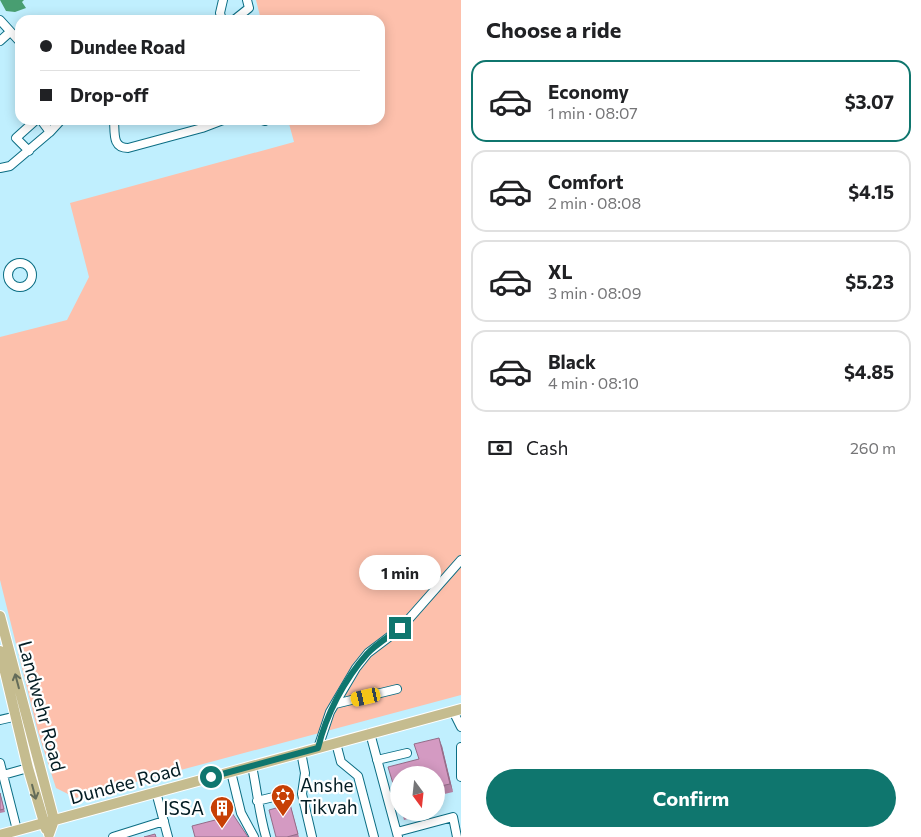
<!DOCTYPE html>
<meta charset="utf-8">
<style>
body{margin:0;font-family:Commissioner,sans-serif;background:#f2f2f2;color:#202124;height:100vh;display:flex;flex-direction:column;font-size:19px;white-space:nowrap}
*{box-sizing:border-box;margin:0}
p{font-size:16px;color:#757577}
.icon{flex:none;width:28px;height:28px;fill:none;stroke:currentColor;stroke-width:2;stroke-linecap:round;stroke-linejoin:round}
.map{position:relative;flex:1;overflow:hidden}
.drawer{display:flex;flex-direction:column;background:#fff;width:460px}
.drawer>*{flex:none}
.guide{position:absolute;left:15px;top:15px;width:370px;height:110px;border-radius:15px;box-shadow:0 2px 12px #0003;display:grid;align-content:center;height:110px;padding:0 25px;background:#fff}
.needle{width:32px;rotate:165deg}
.controls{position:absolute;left:390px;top:766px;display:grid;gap:10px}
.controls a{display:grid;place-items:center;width:55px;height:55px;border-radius:50%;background:#fff;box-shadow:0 2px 12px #0003;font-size:25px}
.end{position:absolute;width:22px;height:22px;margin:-11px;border:6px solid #0f766e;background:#fff;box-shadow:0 0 0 2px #fff}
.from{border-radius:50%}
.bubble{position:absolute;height:35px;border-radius:18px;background:#fff;box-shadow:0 2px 12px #0003;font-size:16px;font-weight:700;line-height:35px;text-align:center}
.car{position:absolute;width:15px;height:30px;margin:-15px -8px;border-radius:6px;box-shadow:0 0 4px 1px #0007;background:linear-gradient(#f5c518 24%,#345 0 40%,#f5c518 0 76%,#345 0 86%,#f5c518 0)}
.guide b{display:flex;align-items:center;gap:18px;height:48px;font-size:19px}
.guide b+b{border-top:1px solid #e0e0e0}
.guide i{width:12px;height:12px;background:#202124}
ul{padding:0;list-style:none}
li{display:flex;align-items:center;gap:15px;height:82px;margin:0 10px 8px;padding:0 15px;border:2px solid #e0e0e0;border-radius:15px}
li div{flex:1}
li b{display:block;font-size:19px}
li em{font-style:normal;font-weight:700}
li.on{border-color:#0f766e}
li>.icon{width:45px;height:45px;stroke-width:1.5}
h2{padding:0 25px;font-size:22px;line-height:60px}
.pay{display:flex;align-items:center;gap:12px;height:55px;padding:0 25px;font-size:19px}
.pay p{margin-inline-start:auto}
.cta{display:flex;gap:10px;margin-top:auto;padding:10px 25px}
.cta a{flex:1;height:58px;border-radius:30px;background:#0f766e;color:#fff;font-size:20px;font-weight:700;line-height:58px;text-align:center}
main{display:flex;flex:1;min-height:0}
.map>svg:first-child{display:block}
.green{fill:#fdc0ac}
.water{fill:#489e71}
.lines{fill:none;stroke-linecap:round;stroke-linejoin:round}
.minor-casing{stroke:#0b6d83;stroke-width:10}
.major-casing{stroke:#fff;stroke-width:12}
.minor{stroke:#fff;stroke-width:8}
.major{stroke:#c5bc8f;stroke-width:10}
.wall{fill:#b684a7}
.shaded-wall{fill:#946c88}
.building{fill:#d49ac2;stroke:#946c88}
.oneway{stroke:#646c59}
.route{stroke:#0f766e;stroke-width:6}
.labels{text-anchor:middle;stroke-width:4.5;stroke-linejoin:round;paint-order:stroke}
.street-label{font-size:19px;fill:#031c23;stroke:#fff}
.poi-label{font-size:19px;fill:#031c23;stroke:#fff;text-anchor:start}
</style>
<main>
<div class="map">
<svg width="461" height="837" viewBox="0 0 461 837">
<rect width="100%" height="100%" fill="#c0effe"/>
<!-- green -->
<path class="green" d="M256 0H461V695L76 798 56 788 38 732 0 580V337L67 320 89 277 70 203 294 142 288 120H380V20H261Z"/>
<!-- water -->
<path class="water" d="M0 0H24L22 2 26 8 15 12 6 11Z"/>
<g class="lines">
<!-- minor casing -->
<g class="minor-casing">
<path id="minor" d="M0 20 20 42
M222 20 220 13 223 0
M234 20 249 8 247 0
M0 41 10 32
M114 120C115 133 112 148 128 148L202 128 223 120
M262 120 265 121
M50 132 61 120
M29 151 16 138 36 120
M0 168 10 166 50 132 41 120
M8 275a12 12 0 1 1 24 0a12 12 0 1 1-24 0Z
M335 704 397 689
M453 711 461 727
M0 720 26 714
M370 733 398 837
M336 743 341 762 358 776 374 837
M461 747V777
M318 748 330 712 356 668 368 653 401 628 461 560
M301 752 305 773 302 794 312 837
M377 760 407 753
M0 763 17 830
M252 766C257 790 259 813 266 837
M231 772 241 813 254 837
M3 775 39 765
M156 792 168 837
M257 801 286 794
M397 832 453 817 457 837
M113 837 164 821"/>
</g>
<!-- major casing -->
<g class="major-casing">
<path id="major" d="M0 616 54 820 49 834
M0 651 28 768 46 829
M0 835 461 709"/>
</g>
<!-- minor -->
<use href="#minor" class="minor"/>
<!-- major -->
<use href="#major" class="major"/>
</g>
<!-- wall -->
<path class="wall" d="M442 746 453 792 436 796V775L419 759Z
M0 793 5 812 0 813Z
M291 807 299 837H276Z
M402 812H427L428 814 404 820Z"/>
<!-- shaded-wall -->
<path class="shaded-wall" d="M439 738 442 746 453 792 450 784Z"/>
<!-- building -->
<path class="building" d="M439 738 450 784 436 787V775H399V803L388 767 419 759 414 744Z
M0 793 4 809 0 810Z
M290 804 298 834 287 837H276L269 810Z
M232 813 248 837H195L192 826 219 819 220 821Z
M155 834 156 837H144Z"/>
<!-- one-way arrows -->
<defs><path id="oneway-shaft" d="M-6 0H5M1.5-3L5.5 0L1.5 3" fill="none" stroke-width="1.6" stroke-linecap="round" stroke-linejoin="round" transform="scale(1.25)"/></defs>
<g class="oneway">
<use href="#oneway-shaft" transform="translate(17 681) rotate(-105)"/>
<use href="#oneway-shaft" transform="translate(34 792) rotate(75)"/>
</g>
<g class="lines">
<!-- route -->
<path class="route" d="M211 777 318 748C326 715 344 680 367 654 376 644 390 636 400 628"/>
</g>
<!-- icons -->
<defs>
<g id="synagogue-pin" transform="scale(1.25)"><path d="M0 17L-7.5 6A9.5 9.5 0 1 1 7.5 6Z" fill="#c74005" stroke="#fff"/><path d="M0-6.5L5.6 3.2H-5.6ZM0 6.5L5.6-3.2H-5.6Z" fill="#fff"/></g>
<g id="building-pin" transform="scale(1.25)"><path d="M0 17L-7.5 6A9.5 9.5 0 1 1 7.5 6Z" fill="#c74005" stroke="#fff"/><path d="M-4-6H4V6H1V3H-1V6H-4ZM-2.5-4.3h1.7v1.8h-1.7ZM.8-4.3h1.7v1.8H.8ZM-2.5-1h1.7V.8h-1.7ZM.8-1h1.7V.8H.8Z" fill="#fff"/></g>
</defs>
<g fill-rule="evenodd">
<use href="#synagogue-pin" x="283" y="796"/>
<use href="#building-pin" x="222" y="808"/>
</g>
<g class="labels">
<!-- street labels -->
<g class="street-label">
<text transform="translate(42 706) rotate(75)" y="7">Landwehr Road</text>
<text transform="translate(125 783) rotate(-15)" y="7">Dundee Road</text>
</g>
<!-- poi labels -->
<g class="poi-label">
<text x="300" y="792">Anshe<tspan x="300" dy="22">Tikvah</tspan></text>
<text x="204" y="815" text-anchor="end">ISSA</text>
</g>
</g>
</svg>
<div class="controls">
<a><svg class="needle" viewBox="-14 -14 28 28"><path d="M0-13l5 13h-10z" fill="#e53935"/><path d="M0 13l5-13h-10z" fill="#757577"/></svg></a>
</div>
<i class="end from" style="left:211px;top:777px"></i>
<i class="end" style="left:400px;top:628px"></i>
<div class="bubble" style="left:359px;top:555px;width:82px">1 min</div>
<i class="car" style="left:366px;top:697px;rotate:257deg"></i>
<div class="guide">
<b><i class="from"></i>Dundee Road</b>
<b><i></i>Drop-off</b>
</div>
</div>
<section class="drawer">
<h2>Choose a ride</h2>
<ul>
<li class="on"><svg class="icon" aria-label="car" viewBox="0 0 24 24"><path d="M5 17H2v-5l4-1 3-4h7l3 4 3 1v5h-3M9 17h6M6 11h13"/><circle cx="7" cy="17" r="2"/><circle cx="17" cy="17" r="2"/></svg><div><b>Economy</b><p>1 min · 08:07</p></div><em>$3.07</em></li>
<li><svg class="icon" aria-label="car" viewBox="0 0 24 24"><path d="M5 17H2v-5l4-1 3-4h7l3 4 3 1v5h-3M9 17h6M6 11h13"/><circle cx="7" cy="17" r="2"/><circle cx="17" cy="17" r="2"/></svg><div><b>Comfort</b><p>2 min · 08:08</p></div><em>$4.15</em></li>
<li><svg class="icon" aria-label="car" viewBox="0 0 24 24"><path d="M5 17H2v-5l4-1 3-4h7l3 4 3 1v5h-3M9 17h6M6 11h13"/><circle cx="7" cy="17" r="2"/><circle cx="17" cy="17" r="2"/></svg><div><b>XL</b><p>3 min · 08:09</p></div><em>$5.23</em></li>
<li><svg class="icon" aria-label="car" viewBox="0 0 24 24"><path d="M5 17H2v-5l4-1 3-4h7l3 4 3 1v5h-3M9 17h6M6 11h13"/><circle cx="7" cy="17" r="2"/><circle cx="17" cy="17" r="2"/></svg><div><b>Black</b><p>4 min · 08:10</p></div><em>$4.85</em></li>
</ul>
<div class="pay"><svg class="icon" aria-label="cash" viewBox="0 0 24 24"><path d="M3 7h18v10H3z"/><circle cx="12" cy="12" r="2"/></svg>Cash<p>260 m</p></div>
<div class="cta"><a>Confirm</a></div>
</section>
</main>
